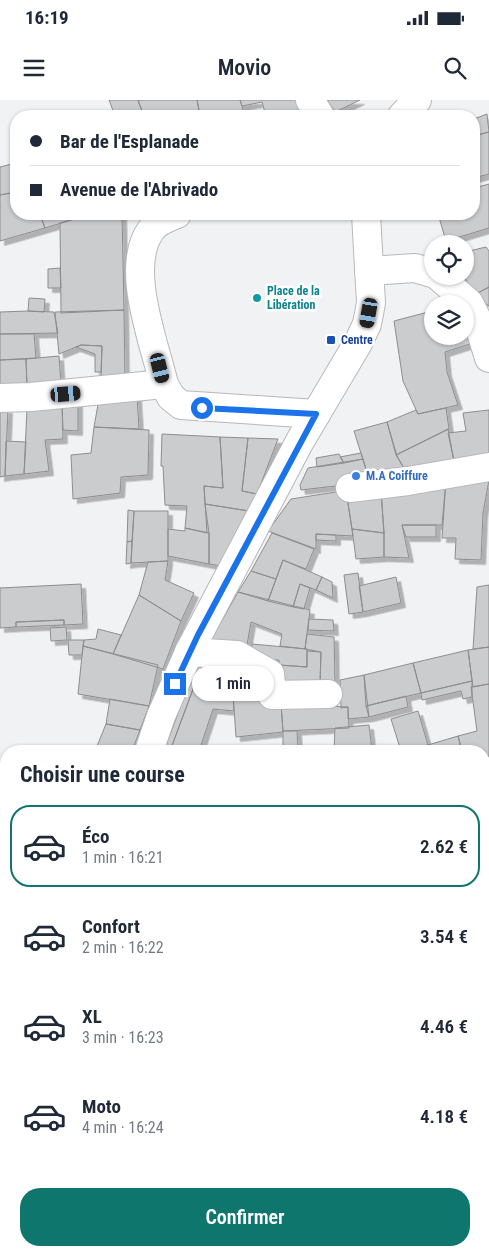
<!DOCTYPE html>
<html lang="fr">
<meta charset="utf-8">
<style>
body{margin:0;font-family:"Roboto Condensed",sans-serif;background:#f2f2f3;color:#1f2937;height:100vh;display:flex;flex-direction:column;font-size:19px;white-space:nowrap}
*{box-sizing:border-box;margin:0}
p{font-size:16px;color:#747a83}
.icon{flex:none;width:28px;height:28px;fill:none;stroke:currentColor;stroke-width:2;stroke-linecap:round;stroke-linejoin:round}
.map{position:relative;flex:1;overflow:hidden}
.drawer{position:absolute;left:0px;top:645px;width:490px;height:511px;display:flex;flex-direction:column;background:#fff;border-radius:20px 20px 0 0;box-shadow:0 1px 4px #0004}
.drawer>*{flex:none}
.hud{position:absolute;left:10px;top:10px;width:470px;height:110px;border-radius:20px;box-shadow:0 1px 4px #0004;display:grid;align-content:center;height:110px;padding:0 20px;background:#fff}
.buttons{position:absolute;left:424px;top:135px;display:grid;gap:10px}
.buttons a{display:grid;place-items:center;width:50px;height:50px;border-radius:50%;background:#fff;box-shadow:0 1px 4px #0004;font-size:25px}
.end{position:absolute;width:22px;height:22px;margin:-11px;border:6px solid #1a73e8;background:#fff;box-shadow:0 0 0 2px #fff}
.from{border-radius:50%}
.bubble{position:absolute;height:35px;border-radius:18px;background:#fff;box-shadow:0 1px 4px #0004;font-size:16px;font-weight:600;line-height:35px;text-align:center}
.car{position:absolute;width:15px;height:30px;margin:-15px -8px;border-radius:6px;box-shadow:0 0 4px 1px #0007;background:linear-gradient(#222 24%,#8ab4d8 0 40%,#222 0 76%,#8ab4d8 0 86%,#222 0)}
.hud b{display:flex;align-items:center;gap:18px;height:48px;font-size:19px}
.hud b+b{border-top:1px solid #e0e1e3}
.hud i{width:12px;height:12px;background:#1f2937}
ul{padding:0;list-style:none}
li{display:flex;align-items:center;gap:15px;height:82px;margin:0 10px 8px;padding:0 10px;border:2px solid transparent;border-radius:20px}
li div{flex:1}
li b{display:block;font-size:19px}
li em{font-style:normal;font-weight:600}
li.on{border-color:#0f766e}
li>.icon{width:45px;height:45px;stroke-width:1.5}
h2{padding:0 20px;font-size:22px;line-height:60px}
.primary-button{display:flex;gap:10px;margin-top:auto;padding:10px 20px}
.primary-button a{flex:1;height:58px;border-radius:20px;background:#0f766e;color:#fff;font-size:20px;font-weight:600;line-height:58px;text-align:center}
.status{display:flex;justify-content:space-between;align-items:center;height:35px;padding:0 25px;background:#fff;direction:ltr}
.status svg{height:14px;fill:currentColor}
header{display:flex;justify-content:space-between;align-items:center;height:65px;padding:0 20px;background:#fff;font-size:22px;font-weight:600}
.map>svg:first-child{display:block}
.green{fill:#c1e8c6}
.building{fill:#cbccce;stroke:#8d8d90;filter:url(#shadow)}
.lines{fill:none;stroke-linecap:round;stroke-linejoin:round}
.minor-casing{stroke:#b7b8ba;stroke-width:30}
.tertiary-casing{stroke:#b7b8ba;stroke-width:30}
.secondary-casing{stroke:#b7b8ba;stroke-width:30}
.minor{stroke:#fff;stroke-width:28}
.tertiary{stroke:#fff;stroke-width:28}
.secondary{stroke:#fff;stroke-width:28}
.route{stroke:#1a73e8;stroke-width:6}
.culture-dot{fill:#0f9aa8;stroke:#fff;stroke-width:2}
.transit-dot{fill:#1a4fb4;stroke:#fff;stroke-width:2}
.shop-dot{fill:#3f7fe0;stroke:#fff;stroke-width:2}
.labels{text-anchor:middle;stroke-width:5;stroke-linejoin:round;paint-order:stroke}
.culture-label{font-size:12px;font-weight:bold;fill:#0d838f;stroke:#fff;text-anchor:start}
.transit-label{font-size:12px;font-weight:bold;fill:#164399;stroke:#fff;text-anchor:start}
.shop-label{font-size:12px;font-weight:bold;fill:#366cbe;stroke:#fff;text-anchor:start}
</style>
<div class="status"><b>16:19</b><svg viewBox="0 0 49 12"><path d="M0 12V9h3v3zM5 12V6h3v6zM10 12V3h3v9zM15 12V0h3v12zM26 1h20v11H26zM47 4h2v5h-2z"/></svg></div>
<header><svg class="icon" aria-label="menu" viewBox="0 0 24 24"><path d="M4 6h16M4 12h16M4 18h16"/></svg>Movio<svg class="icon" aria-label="search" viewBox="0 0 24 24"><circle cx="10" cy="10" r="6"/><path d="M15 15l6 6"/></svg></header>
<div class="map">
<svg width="489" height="1156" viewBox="0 0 489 1156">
<defs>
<filter id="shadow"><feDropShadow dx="4.5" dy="4.5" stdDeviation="0" flood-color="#0004"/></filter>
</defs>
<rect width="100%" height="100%" fill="#f1f2f4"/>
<!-- green -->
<path class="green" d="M489 772V903L484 873V773Z"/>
<!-- building -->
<path class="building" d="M109 0H138L144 16H115Z
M142 0H197L200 16H144L138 1Z
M197 0H240L245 16H200Z
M240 0H298L305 11 284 16H266L262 2 242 6Z
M327 0H360L335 12Z
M487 14 489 32 474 36V19Z
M489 32V74L474 78V36Z
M16 63V92L0 95V67Z
M489 84V128L446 141 438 114H474V88Z
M16 92V114H40L45 128 0 141V95Z
M40 114H91L45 128Z
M91 114H122L124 210 61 213 60 123Z
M486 147 489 151V187L474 195 464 176 465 152Z
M60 168 61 188H48V169Z
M489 187V206L474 195Z
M29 198 45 199 44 212 28 211Z
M124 210 125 282 101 283 102 246 81 245 59 254 55 212Z
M28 211 54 212 58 233 0 234V212Z
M432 211V236H465V218L473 243 445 252 447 272 458 305 418 314 403 281 394 221Z
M0 234H34L36 258 0 260Z
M81 245 102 246 101 272H95V254L76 247Z
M59 256 61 284 27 287 26 259Z
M26 259 27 287H0V260Z
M137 296 139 329 94 327 99 299Z
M78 302V331L63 330 62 304Z
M62 304 63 339 45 340 49 371 24 374 27 308Z
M446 308 449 329 396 355 387 322 416 310 418 314Z
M0 309H8L5 376 0 377Z
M489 310V360L455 366 448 333 466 331 463 313Z
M387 322 397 356 408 375 370 382 354 331Z
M94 327 149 330 148 375 121 377 120 393 73 399 71 355 91 353Z
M448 329 455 366 408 375 396 355Z
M162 334 220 337 223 388 204 386 207 433 185 428 187 406 165 405 163 366H161Z
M220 337 248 338 242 391 257 394 249 411 205 404 204 386 223 388Z
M248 338 278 339 257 394 242 391Z
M6 341 26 342 24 374 5 376Z
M361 353 363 359 344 363 340 357Z
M339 354 344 363 317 367 316 358Z
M363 359 370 382 301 390 300 385 308 368Z
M446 380H489L483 413 481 460 455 459 456 438H442Z
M446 380 442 425H402L409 458 384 457V433L381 391Z
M349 390 347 397 353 436 316 434V449L268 431 291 399Z
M381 391 384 433 352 429 347 397Z
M205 404 249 411 222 466 209 464V433Z
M128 410 134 411 132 441 127 442Z
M134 411H168V461L131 463Z
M402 425H436V437H406Z
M185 428 209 433V464L168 456V429L185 431Z
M352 429 384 433V457L356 459Z
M272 433 314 449 306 469 283 460 276 479 251 471Z
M316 434 336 435V441L316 440Z
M132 441 131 463 126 464 127 442Z
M283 460 322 477 316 490 300 484 293 507 268 501Z
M168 461 165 480 194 493 181 521 139 495 148 462Z
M251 471 276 479 268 501 238 492Z
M358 473 363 512 349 514 344 475Z
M322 477 332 482 333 498 316 490Z
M396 477 401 503 363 512 359 486Z
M81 484 83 524 64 525V520L16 522V527L0 528V488Z
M300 484 310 488 304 509 293 507Z
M489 485V547L473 549 477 487Z
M238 492 310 510 305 549 280 546 282 534 251 522 247 545 211 540Z
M139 495 181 521 163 569 113 554Z
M309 519 333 520 334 531 308 530Z
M64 520V525L16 527V522Z
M66 527 67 540 51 541 50 528Z
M98 529 121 535 113 554 83 546 84 540 96 539Z
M307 534 334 537 335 583 320 584 321 552 305 549Z
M68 540H84L82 555H69Z
M252 544 307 549V567L279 565V560H258L251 552Z
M83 546 158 565 149 606 78 594Z
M489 547V584L473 587 468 550Z
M468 550 472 581 421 593 413 563Z
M307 551 321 552 320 584 281 585 279 565 307 567Z
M413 563 421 593 366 606 364 575Z
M196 565H202L170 651H164Z
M202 565H231L234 611 213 609 201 645 209 648 208 651H170Z
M231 565 260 578 281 604 283 632 236 637Z
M364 575 369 617 348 619V607L341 608 340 580Z
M472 581V597L463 599 461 591 422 600 421 593Z
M489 584V658L484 660V651H462L458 636 477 631 471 587Z
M406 596 408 607 369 617 366 606Z
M110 599 149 606 140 630 106 624Z
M281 604 348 607 349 628 283 631Z
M418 611 428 645 401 651 391 619Z
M106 624 140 630 132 651H95Z
M369 625 372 651H334L335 628Z
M283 631H297L298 650 283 651Z
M458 636 462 651H430L428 645Z
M428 645 430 651H407Z
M0 772 6 774V805L0 804Z
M484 1000 489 1011 487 1013 489 1019 487 1032 489 1036V1109L484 1100Z
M96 1150H130L114 1156H98Z
M137 1150H197L181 1156H139Z
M303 1150H353L354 1156H304Z
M353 1150H395L396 1153 354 1155Z"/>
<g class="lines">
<!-- minor casing -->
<g class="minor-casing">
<path id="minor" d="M177 114C168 118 157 121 151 130 124 167 154 242 164 284L171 297 181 305 316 314
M369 171 415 168 432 173
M438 176 469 203 477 219 489 258
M0 298 31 297 164 284
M350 388 408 381 489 367
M189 552 237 555 270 574 272 595 328 594
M484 672 489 671"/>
</g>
<!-- tertiary casing -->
<g class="tertiary-casing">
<path id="tertiary" d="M310 0 320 16"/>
</g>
<!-- secondary casing -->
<g class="secondary-casing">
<path id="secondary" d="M402 16 417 0
M149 651 161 616 189 552 300 341 358 243 367 224 371 203 366 114
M0 1104 6 1085"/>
</g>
<!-- minor -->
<use href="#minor" class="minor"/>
<!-- tertiary -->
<use href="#tertiary" class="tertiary"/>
<!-- secondary -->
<use href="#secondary" class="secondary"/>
</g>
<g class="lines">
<!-- route -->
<path class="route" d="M175 584 198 535 316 314 202 308"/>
</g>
<!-- markers -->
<circle class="culture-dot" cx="257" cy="198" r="5"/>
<rect class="transit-dot" x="326" y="235" width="10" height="10" rx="2.5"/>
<circle class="shop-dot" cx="356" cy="376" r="5"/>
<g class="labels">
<!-- culture labels -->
<g class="culture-label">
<text x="267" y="195">Place de la<tspan x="267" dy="14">Libération</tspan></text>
</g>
<!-- transit labels -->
<g class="transit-label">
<text x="341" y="244">Centre</text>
</g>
<!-- shop labels -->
<g class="shop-label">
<text x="366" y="380">M.A Coiffure</text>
</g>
</g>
</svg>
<div class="buttons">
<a><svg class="icon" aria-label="locate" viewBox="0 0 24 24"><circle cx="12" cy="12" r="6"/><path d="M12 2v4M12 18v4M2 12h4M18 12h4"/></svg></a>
<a><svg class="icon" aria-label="layers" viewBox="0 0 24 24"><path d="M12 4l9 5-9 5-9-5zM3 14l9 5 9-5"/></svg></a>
</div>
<i class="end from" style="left:202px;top:308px"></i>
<i class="end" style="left:175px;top:584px"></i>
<div class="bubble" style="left:192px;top:566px;width:82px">1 min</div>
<i class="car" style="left:369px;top:213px;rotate:190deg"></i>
<i class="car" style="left:160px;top:268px;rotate:166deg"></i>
<i class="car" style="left:66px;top:294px;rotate:85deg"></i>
<div class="hud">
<b><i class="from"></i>Bar de l'Esplanade</b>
<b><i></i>Avenue de l'Abrivado</b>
</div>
<section class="drawer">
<h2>Choisir une course</h2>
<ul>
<li class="on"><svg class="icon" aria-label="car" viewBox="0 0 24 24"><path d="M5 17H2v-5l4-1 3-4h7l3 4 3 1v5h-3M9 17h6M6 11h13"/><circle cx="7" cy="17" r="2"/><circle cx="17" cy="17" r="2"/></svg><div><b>Éco</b><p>1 min · 16:21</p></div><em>2.62 €</em></li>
<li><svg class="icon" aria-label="car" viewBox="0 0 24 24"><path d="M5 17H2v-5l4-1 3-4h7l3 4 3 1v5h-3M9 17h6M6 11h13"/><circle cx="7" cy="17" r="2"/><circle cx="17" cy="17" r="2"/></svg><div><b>Confort</b><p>2 min · 16:22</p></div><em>3.54 €</em></li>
<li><svg class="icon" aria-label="car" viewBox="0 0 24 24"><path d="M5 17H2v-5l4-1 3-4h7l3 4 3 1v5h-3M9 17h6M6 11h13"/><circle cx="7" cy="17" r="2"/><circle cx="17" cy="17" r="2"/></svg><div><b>XL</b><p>3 min · 16:23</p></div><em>4.46 €</em></li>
<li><svg class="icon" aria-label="car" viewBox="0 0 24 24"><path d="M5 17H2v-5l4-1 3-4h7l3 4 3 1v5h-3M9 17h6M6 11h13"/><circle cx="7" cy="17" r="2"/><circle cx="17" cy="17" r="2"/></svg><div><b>Moto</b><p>4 min · 16:24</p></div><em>4.18 €</em></li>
</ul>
<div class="primary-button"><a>Confirmer</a></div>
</section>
</div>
